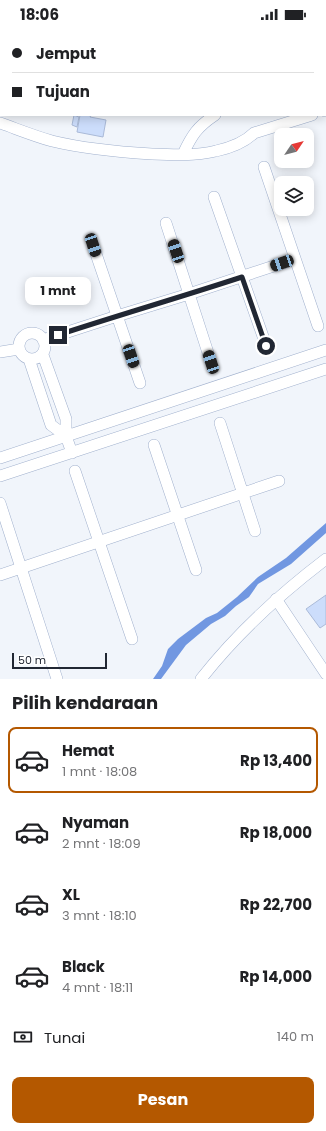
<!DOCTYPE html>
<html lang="id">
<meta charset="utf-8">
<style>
body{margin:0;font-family:Poppins,sans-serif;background:#f2f2f2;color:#202124;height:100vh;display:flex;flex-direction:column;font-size:15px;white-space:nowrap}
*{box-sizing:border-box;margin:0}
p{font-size:13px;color:#757577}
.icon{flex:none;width:22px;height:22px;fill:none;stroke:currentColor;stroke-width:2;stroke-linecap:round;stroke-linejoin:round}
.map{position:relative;height:651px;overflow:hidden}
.panel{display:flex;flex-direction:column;background:#fff;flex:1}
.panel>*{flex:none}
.guide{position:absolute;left:0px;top:0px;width:326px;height:88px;box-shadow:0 2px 10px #0003;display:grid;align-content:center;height:88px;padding:0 12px;background:#fff}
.needle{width:26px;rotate:55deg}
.fabs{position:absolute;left:274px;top:100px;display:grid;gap:8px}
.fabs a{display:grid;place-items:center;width:40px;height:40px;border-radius:8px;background:#fff;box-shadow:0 2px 10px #0003;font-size:20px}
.scale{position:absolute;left:12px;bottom:10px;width:95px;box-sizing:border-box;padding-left:4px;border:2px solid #212733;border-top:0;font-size:11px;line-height:14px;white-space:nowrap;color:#212733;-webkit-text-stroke:3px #fff;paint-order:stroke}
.end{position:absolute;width:18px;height:18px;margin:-9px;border:5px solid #212733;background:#fff;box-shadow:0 0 0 2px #fff}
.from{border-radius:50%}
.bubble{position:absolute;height:28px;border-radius:8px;background:#fff;box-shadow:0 2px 10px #0003;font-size:13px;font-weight:700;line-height:28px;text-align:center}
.car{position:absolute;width:12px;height:24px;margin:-12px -6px;border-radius:5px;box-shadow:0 0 3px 1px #0007;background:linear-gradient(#222 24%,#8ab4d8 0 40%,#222 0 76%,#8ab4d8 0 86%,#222 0)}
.guide b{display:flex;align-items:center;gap:14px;height:38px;font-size:15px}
.guide b+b{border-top:1px solid #e0e0e0}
.guide i{width:10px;height:10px;background:#202124}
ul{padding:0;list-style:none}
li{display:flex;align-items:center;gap:12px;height:66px;margin:0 8px 6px;padding:0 4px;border:2px solid transparent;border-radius:8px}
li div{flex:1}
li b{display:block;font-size:15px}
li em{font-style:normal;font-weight:700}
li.on{border-color:#b45800}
li>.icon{width:36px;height:36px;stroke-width:1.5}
h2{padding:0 12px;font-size:18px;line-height:48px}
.pay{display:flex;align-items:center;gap:10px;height:44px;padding:0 12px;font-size:15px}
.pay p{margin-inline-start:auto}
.button{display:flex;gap:8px;margin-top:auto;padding:8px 12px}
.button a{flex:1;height:46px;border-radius:8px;background:#b45800;color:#fff;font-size:16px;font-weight:700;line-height:46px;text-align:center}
.status{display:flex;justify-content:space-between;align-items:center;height:28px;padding:0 20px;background:#fff;direction:ltr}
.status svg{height:11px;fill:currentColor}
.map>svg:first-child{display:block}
.water{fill:#7197e1}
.building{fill:#ccddfb;stroke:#aabad8}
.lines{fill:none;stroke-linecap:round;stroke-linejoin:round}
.minor-casing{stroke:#a0b0cd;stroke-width:12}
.minor{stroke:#fff;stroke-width:11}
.route{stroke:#212733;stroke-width:5}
</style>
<div class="status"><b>18:06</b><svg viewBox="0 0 49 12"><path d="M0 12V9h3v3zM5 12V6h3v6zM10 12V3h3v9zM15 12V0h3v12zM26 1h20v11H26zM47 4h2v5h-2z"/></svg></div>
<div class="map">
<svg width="326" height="651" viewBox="0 0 326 651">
<rect width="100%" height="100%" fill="#f1f5fb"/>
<!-- water -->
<path class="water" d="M326 495V505L291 536 258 556 249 569 236 578 225 588 211 596 186 617 161 651H153L162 638 168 621 178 611 206 590 217 585 237 569 258 549 286 530Z"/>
<!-- building -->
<path class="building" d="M74 87 79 89 77 99 72 97Z
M80 87H91L90 89 106 92 103 109 77 104Z
M326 567V596L320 600 306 581Z"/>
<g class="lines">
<!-- minor casing -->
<g class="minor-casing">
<path id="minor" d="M218 0V1
M325 83 326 82
M0 95C17 101 34 108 52 113 85 121 118 124 152 126 173 127 195 128 216 123 230 120 244 115 254 105L312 87
M183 126C192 107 197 99 215 87
M264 139 318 298
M214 169 266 317
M166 195 211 334
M93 217 140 355
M19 318a13 13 0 1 1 26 0a13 13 0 1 1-26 0Z
M43 312 117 288 189 266 295 231
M0 324 19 321
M43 327 66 391V408L72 425
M29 331 51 397 66 408
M220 395 255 503
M154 417 196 542
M0 430 326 322
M75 443 132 611
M0 448 326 341
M0 475 57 651
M0 547 279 453
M276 571 326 646
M201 651C237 605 280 566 326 531"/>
</g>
<!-- minor -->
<use href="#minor" class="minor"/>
</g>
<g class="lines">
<!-- route -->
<path class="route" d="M58 307C119 287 181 269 242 249L266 318"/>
</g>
</svg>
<div class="fabs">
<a><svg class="needle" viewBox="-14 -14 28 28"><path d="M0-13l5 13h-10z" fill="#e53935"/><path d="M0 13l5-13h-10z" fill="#757577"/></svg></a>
<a><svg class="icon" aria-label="layers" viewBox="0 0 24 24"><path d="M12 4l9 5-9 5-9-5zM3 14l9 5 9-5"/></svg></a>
</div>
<div class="scale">50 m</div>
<i class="end from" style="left:266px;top:318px"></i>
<i class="end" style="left:58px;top:307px"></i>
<div class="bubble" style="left:25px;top:249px;width:66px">1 mnt</div>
<i class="car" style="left:93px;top:217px;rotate:162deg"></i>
<i class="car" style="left:176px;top:223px;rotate:342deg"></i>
<i class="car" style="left:282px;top:235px;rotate:251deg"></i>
<i class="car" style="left:131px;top:328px;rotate:161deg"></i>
<i class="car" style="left:211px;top:334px;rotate:342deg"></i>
<div class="guide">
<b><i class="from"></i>Jemput</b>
<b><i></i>Tujuan</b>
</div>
</div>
<section class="panel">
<h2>Pilih kendaraan</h2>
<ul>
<li class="on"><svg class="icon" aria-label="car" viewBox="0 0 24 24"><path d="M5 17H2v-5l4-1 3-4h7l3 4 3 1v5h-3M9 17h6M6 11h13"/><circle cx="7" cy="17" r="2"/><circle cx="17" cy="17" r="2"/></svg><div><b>Hemat</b><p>1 mnt · 18:08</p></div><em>Rp 13,400</em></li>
<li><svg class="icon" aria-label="car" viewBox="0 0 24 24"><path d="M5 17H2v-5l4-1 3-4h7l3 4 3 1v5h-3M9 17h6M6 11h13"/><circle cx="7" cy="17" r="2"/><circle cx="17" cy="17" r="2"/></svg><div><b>Nyaman</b><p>2 mnt · 18:09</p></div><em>Rp 18,000</em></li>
<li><svg class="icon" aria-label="car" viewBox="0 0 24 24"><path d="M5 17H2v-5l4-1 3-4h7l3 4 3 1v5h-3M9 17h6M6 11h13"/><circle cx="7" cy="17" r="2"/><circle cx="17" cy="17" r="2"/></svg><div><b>XL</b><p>3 mnt · 18:10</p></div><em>Rp 22,700</em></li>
<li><svg class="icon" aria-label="car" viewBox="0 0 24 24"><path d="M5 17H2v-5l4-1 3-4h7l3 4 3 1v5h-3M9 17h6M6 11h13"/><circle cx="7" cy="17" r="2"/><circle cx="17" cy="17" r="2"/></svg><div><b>Black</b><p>4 mnt · 18:11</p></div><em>Rp 14,000</em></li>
</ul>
<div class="pay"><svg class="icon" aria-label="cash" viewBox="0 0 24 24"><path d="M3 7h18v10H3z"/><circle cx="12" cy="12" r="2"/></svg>Tunai<p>140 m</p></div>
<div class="button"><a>Pesan</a></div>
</section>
